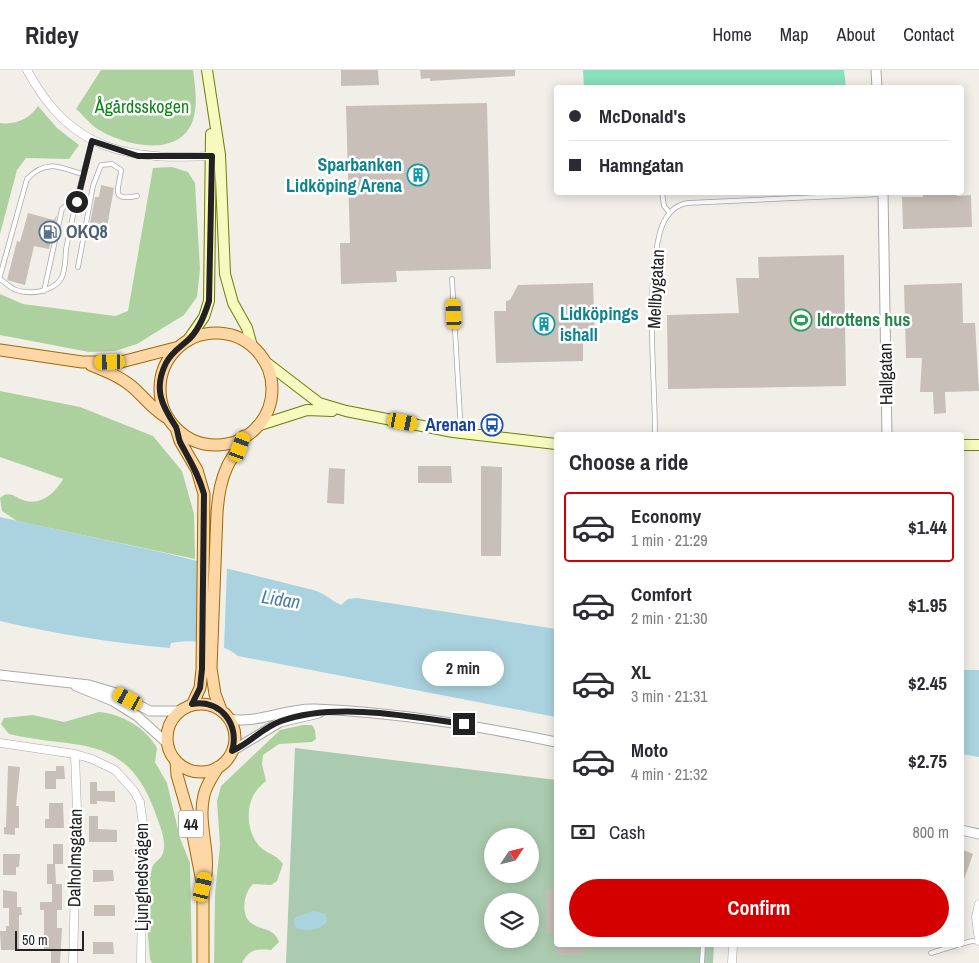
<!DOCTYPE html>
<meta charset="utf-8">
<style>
body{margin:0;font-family:"Archivo Narrow",sans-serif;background:#f7f7f7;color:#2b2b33;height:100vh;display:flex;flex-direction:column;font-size:19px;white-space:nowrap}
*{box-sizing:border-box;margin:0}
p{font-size:16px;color:#7c7c81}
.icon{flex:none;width:28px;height:28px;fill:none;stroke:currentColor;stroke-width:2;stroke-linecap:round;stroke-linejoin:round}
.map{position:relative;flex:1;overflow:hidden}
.details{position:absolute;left:554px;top:362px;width:410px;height:515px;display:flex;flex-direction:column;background:#fff;border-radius:5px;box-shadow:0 2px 12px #0003}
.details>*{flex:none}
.guide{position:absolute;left:554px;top:15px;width:410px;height:110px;border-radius:5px;box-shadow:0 2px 12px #0003;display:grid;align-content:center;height:110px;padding:0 15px;background:#fff}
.needle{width:32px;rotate:55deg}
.fabs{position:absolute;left:484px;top:758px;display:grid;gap:10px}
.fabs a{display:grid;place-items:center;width:55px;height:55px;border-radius:50%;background:#fff;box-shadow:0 2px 12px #0003;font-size:25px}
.scale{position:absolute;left:15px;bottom:12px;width:69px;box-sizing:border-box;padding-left:5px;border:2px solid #222;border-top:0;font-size:14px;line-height:18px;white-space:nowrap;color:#222;-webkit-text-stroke:4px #fff;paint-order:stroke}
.end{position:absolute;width:22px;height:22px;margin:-11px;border:6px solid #222;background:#fff;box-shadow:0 0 0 2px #fff}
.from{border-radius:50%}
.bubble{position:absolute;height:35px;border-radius:18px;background:#fff;box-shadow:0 2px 12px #0003;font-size:16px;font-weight:700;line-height:35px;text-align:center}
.car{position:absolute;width:15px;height:30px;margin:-15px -8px;border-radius:6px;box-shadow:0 0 4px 1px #0007;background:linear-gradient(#f5c518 24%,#345 0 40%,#f5c518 0 76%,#345 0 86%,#f5c518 0)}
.guide b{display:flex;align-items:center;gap:18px;height:48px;font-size:19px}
.guide b+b{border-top:1px solid #e1e1e2}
.guide i{width:12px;height:12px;background:#2b2b33}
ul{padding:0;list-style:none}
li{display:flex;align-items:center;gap:15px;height:70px;margin:0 10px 8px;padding:0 5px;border:2px solid transparent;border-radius:5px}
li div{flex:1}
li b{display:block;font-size:19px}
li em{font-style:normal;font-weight:700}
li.current{border-color:#d40000}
li>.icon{width:45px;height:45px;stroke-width:1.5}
h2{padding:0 15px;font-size:22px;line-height:60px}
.pay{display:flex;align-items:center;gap:12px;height:55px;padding:0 15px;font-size:19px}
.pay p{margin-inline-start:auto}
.primary-button{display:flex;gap:10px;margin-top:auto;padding:10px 15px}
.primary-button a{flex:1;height:58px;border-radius:30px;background:#d40000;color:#fff;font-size:20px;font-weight:700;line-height:58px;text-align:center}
header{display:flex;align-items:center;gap:30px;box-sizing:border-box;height:70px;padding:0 25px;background:#fff;border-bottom:1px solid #e1e1e2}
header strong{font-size:24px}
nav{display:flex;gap:28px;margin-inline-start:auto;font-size:18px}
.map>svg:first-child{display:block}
.forest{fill:#add19e}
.cemetery{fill:#aacbaf;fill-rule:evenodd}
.pitch{fill:#88e0be}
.water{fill:#aad3df}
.pier{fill:#f2efe9}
.building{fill:#c7bfb8}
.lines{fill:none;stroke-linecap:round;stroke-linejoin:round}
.service-casing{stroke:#a9a9a9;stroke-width:5.5}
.minor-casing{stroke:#a9a9a9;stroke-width:9}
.tertiary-casing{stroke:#a9a9a9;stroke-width:11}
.secondary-casing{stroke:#707d05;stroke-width:12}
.primary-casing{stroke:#a06b00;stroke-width:13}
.service{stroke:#fff;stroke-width:4}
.minor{stroke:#fff;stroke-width:8}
.tertiary{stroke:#fff;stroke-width:9}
.secondary{stroke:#f7fabf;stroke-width:10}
.primary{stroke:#fcd6a4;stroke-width:11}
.route{stroke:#222;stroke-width:6}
.labels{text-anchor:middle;stroke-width:5;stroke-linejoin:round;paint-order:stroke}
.shield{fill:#fff;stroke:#646464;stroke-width:1}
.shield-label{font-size:16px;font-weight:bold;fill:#222}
.park-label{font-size:18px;fill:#0c8416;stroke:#fff}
.culture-label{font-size:18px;font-weight:bold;fill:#0d838f;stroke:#fff;text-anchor:end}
.service-label{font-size:18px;font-weight:bold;fill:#4e5e75;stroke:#fff;text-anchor:start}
.street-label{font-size:18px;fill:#222;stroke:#fff}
.leisure-label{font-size:18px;font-weight:bold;fill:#27864d;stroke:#fff;text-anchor:start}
.transit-label{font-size:18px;font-weight:bold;fill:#164399;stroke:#fff;text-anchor:end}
.water-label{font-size:19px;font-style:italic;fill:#4a7aab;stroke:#fff}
</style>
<header>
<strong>Ridey</strong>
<nav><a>Home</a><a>Map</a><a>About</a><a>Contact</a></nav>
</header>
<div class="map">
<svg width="979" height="893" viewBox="0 0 979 893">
<rect width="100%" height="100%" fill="#f2efe9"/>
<!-- forest -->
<path class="forest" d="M101 0H193C195 15 198 34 193 50 180 90 121 75 96 58 89 53 83 45 76 39Z
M38 36 57 58 79 75 69 89 26 88 17 100 0 164V53C16 55 29 49 38 36Z
M172 97 188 102 195 113 200 199 197 227 184 245 137 274 115 281 89 282 0 265V224L23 234 115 246 128 241 153 98Z
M0 321 80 337 153 366 182 401 194 444 195 489 17 451 2 441 0 428C10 419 16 429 26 431 42 435 56 422 63 409L0 387Z
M99 642C122 644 146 658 157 678L155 692 167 713 180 768 190 793 192 893H152L150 889C147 861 145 825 152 798 154 791 162 789 163 783 167 770 159 754 155 742 126 661 74 680 9 664L1 654 4 648 33 645 64 652Z
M303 655H312L315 660 316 669 312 672 279 674 263 685 262 694 266 711C261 715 256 720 253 726 245 742 248 769 264 780 272 785 277 786 283 794L277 811 271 815 253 814C244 822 240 845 251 853 262 861 274 857 279 872L271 880C256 879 249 879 242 893H214L215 824 220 775 217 731 221 716 280 660Z"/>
<!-- cemetery -->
<path class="cemetery" d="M295 678 556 710V875H714L713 893H286ZM492 766H530V804H492ZM492 831H530V869H492Z"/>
<!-- pitch -->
<path class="pitch" d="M583 0H844L846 17H584Z"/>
<!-- water -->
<path class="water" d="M0 447 165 483 313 520C325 523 330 530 341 535L348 529 357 528 556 559V647L238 586C220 571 193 569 171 573L170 578C113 573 56 564 0 551Z
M961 600H979V687L961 684Z
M313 841 326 844 327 851C322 860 306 862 296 858L293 851 296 847Z"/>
<!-- pier -->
<path class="pier" d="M199 489 227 496 224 579 196 574Z"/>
<!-- building -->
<path class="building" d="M341 0H378L379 15 341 16Z
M420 0H515V6L430 11V8L421 9Z
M487 33 491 199 396 201 397 212 341 214 340 173H350L346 36Z
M101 115 114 118 105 168 88 164 95 127H99Z
M922 122H957V126L971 125 972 157 903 159 902 127H923Z
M28 143 54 150 57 145 49 179 34 176 25 215 7 210 17 171 20 172Z
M844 185 846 316 668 319 667 245 739 243 736 208H759L758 187Z
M593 213 595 267H583V291L496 293 494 241H506V231L510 230 518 215Z
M962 213 963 253H975L979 321 945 322 946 343 934 344 933 322H920L922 288H906L904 215Z
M418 396H451L452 413H418Z
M481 396 502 397 501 486H481Z
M329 398 345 399 344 434 327 433Z
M8 696 20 697 16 736H19V758H15V765L4 764V757H6Z
M56 696H64L65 709H56V719H45V701H56Z
M90 712H97V721H115V732L97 731V734H90Z
M49 733H63L64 758H45V749H49Z
M89 746H98V759L117 760V772H89Z
M53 774H63V794H55L56 814H62V840H57V858H62L60 893H51V880H44V840H40V832H52V814H47V794H53Z
M961 779 973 784 962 815H961Z
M3 784H20L19 797H16V805H3Z
M93 800H113L114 811 93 812Z
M546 819 556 820V864H546Z
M3 820 17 822V837H21L22 845H19V880H1L0 861H6V856H9V838H3Z
M94 835H115V846H94Z
M93 872H113L114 884H93Z
M557 875H584L583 885H557Z"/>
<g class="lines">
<!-- service casing -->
<g class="service-casing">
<path id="service" d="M662 122 664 136 669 142
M78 197 93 116 101 95 112 94 121 100C120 117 108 132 137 126
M0 206 27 109C46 89 59 97 82 104
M0 209C5 212 10 218 16 220 30 225 52 222 61 209 66 200 65 189 66 179 73 143 82 107 92 71
M452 209 461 363
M44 221 62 139 71 131 77 132
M655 365C655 304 645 221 660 162 664 148 672 136 687 133L883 124
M961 874 972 871 979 872
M931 883 957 875
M702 893 703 875"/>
</g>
<!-- minor casing -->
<g class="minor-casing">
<path id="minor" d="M27 0C72 83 128 90 215 86
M0 673 75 684 92 689 115 700 134 721 140 732 143 755 141 893
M979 834 976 847 979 871
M73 893 77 740 75 684
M732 893 733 875"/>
</g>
<!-- tertiary casing -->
<g class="tertiary-casing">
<path id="tertiary" d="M876 0 877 18
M883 122 887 365
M0 605 89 615 116 623 150 641H178
M76 616 113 631 137 646 167 673
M229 649C259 654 284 638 315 639 396 642 477 656 556 672
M232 681 280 652 319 643
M961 760 979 764"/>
</g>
<!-- secondary casing -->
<g class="secondary-casing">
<path id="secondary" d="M207 0 220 85 225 204 233 233 247 258 252 276
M188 270 204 247 209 231 211 64
M263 290 319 333 346 341 453 362 556 374
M257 356 307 340 332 341
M961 375H979"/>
</g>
<!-- primary casing -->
<g class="primary-casing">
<path id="primary" d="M160 319a56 56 0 1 1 112 0a56 56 0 1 1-112 0Z
M0 280 82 292H121L179 277
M91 295C105 301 118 305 130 315 145 327 151 339 169 349
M176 358 180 371 197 400 204 424 202 599 200 618 192 635
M167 668a34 34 0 1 1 68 0a34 34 0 1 1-68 0Z
M221 640 215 624 211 598 217 443C218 427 220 412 227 397 232 386 240 378 244 366
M176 691 177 705 190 750 203 817V893
M205 811C211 782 197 753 204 725 206 715 213 706 218 697"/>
</g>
<!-- service -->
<use href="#service" class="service"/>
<!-- minor -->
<use href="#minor" class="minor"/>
<!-- tertiary -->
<use href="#tertiary" class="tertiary"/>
<!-- secondary -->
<use href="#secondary" class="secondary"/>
<!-- primary -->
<use href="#primary" class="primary"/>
</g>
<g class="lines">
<!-- route -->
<path class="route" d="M77 132 92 71 138 86H212L209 231C205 244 198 262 187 271 179 278 171 283 166 293 153 319 162 336 176 357 178 362 178 367 180 372 190 391 198 403 204 424L202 599 200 618 192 634C221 629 240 655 232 681 250 673 262 658 281 651 334 632 409 646 464 654"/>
</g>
<!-- icons -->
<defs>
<g id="building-ring" transform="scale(1.125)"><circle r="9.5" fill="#fff" stroke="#0f9aa8" stroke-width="1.5"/><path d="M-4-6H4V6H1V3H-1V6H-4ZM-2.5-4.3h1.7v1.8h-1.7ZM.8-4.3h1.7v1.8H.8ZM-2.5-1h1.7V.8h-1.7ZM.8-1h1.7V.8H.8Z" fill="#0f9aa8"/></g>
<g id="fuel-ring" transform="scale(1.125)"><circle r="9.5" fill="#fff" stroke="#5c6f8a" stroke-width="1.5"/><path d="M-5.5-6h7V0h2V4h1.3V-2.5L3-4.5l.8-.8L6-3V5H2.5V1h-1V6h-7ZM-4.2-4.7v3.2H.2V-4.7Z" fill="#5c6f8a"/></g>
<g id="stadium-ring" transform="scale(1.125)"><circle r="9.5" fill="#fff" stroke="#2e9e5b" stroke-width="1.5"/><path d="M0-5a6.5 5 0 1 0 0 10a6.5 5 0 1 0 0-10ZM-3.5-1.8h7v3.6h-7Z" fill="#2e9e5b"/></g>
<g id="bus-ring" transform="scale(1.125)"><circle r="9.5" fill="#fff" stroke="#1a4fb4" stroke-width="1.5"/><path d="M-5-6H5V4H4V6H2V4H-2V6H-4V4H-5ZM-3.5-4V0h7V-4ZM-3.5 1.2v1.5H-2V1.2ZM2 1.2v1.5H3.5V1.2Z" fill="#1a4fb4"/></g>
</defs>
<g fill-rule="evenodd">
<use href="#building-ring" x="418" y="105"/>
<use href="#fuel-ring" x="50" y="162"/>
<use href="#stadium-ring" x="801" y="250"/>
<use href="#building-ring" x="544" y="254"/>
<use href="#bus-ring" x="492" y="355"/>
</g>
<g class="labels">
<!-- shield labels -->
<rect class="shield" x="178.5" y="740.5" width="25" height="27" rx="4"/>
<g class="shield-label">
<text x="191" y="760">44</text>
</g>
<!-- park labels -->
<g class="park-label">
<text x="142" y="43">Ågårdsskogen</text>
</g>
<!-- culture labels -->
<g class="culture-label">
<text x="402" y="101">Sparbanken<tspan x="402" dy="21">Lidköping Arena</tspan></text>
<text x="560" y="250" text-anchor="start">Lidköpings<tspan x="560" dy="21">ishall</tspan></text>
</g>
<!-- service labels -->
<g class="service-label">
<text x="66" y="168">OKQ8</text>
</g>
<!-- street labels -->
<g class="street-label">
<text transform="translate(656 219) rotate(-87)" y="6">Mellbygatan</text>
<text transform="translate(886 304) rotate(-91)" y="6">Hallgatan</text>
<text transform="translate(75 788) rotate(-89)" y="6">Dalholmsgatan</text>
<text transform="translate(142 807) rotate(-90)" y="6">Ljunghedsvägen</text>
</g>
<!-- leisure labels -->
<g class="leisure-label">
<text x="817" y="256">Idrottens hus</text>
</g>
<!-- transit labels -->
<g class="transit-label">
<text x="476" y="361">Arenan</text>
</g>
<!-- water labels -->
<g class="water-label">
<text transform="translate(281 529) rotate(9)" y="7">Lidan</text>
</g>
</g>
</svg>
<div class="fabs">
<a><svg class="needle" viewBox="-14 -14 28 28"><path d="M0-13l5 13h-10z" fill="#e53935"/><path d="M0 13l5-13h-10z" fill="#7c7c81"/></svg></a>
<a><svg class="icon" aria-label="layers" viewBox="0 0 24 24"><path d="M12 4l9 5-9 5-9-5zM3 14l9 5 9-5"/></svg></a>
</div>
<div class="scale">50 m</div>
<i class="end from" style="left:77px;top:132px"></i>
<i class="end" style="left:464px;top:654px"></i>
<div class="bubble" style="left:422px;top:581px;width:82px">2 min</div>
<i class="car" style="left:454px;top:244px;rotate:357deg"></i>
<i class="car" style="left:110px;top:292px;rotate:269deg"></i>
<i class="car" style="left:403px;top:352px;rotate:101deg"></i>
<i class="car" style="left:240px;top:377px;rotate:20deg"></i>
<i class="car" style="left:128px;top:629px;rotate:298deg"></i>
<i class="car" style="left:203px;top:817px;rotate:13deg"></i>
<div class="guide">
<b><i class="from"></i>McDonald's</b>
<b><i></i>Hamngatan</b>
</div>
<section class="details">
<h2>Choose a ride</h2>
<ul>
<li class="current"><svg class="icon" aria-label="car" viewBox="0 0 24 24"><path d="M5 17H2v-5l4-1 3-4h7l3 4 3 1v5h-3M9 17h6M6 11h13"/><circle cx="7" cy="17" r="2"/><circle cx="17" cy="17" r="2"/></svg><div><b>Economy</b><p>1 min · 21:29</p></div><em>$1.44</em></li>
<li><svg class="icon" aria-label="car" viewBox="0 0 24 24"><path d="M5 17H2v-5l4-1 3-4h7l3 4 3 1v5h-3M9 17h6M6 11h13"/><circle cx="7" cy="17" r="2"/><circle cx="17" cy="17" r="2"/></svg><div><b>Comfort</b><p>2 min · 21:30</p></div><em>$1.95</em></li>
<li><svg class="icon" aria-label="car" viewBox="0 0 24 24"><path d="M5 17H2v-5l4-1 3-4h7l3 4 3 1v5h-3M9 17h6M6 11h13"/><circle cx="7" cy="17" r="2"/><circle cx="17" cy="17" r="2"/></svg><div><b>XL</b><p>3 min · 21:31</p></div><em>$2.45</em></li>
<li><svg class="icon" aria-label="car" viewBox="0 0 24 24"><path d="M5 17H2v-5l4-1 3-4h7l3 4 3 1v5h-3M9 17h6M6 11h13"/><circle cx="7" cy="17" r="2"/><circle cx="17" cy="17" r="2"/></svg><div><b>Moto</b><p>4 min · 21:32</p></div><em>$2.75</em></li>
</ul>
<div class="pay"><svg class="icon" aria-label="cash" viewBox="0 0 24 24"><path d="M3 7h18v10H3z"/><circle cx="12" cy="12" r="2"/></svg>Cash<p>800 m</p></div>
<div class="primary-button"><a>Confirm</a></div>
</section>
</div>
